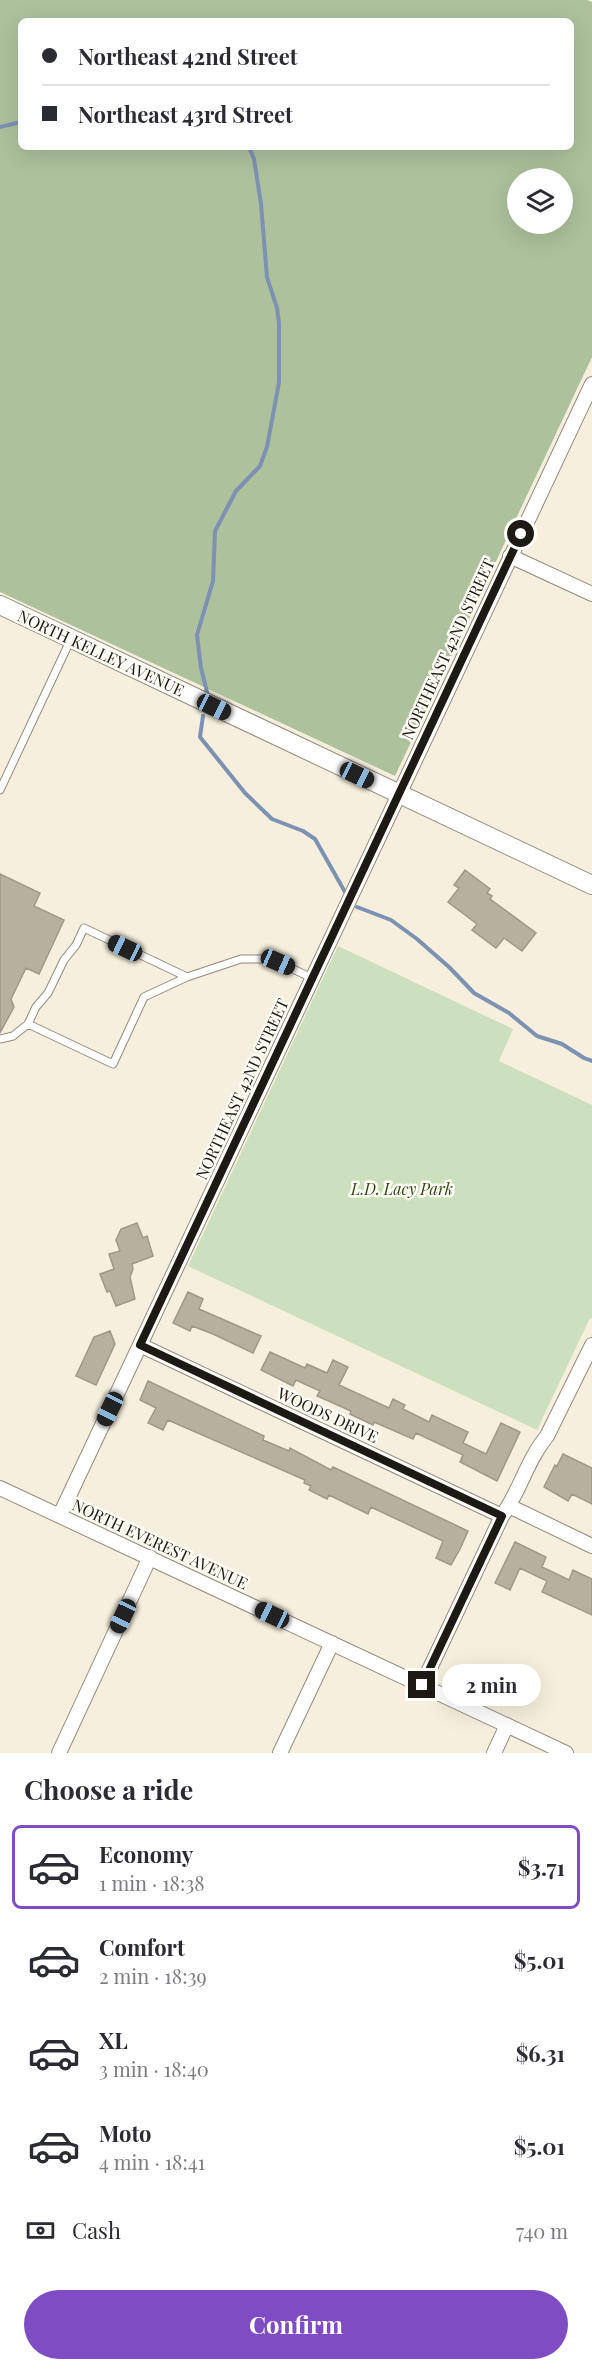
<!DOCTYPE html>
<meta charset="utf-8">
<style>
body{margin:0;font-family:"Playfair Display",serif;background:#f7f7f7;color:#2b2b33;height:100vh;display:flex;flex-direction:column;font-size:22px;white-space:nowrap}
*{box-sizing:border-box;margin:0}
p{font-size:20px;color:#7c7c81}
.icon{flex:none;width:33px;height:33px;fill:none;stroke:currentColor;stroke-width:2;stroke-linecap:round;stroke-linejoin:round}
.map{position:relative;height:1753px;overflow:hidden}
.side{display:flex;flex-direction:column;background:#fff;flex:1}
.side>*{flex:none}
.top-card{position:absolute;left:18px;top:18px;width:556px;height:132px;border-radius:9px;box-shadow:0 6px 24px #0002;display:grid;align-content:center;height:132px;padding:0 24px;background:#fff}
.fabs{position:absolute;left:507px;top:168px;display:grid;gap:12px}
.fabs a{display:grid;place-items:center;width:66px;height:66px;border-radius:50%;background:#fff;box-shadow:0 6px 24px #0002;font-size:30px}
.end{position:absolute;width:27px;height:27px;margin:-14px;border:8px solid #1d1a14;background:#fff;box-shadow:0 0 0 3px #fff}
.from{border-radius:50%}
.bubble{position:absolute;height:42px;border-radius:21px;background:#fff;box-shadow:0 6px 24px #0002;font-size:20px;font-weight:700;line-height:42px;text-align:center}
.car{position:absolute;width:18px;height:36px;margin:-18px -9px;border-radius:8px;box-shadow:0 0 4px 2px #0007;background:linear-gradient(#222 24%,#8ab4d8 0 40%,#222 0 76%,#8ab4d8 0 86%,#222 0)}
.top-card b{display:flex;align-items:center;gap:21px;height:57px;font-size:22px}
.top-card b+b{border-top:2px solid #e1e1e2}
.top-card i{width:15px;height:15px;background:#2b2b33}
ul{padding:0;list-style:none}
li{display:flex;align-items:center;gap:18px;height:84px;margin:0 12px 9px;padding:0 12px;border:3px solid transparent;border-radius:9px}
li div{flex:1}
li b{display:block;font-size:22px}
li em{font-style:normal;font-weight:700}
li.selected{border-color:#804cc4}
li>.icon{width:54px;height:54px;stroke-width:1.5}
h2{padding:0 24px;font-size:27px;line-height:72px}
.pay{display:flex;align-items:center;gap:15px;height:66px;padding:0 24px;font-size:22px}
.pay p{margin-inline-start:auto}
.primary-button{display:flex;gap:12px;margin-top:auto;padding:12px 24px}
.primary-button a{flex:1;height:69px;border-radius:36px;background:#804cc4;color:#fff;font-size:24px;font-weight:700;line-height:69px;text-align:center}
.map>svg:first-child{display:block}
.green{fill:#cce0bd}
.forest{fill:#acc19c;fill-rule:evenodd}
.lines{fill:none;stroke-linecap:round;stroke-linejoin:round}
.stream{stroke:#7d91b3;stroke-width:4}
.building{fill:#b6b09f;stroke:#9f9888;stroke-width:1.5}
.service-casing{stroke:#928b7c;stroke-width:9}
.minor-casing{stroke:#928b7c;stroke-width:16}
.tertiary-casing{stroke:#928b7c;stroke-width:20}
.service{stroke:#fff;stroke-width:7}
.minor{stroke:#fff;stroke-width:14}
.tertiary{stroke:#fff;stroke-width:18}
.route{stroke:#1d1a14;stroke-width:8}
.labels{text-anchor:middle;stroke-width:5;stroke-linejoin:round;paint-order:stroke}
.street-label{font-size:16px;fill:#1d1a14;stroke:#fffcf5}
.park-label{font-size:16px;font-style:italic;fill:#2e4812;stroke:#fffcf5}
</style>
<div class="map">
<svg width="592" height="1753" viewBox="0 0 592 1753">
<rect width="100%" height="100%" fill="#f6efdd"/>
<!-- green -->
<path class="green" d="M338 946 513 1029 499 1061 592 1105V1319L590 1318 537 1430 188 1266Z"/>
<!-- forest -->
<path class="forest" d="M0 0H587L592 2V357L395 776 0 592ZM21 21H572V147H21ZM518 178H562V224H518Z"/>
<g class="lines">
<!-- stream -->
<path class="stream" d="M0 127 21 122
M207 692 201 668 197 635 213 581 215 531 236 491 260 466 267 447 279 382V323L277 308 267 277 261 204 254 159 249 147
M203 716 200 737 245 793 272 819 303 831 315 839 345 892
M357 907 391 920 417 939 449 967 474 993 509 1013 537 1036 562 1044 584 1058 592 1061"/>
</g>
<!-- building -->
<path class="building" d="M465 870 490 889 487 893 492 896 490 899 536 933 522 951 504 938 496 948 472 930 477 924 448 902 459 888 454 885Z
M0 874 40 893 34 906 64 920 39 974 26 968 11 999 14 1007 0 1033Z
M137 1223 143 1238 147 1236 153 1256 132 1264 133 1269 130 1277 135 1299 116 1306 110 1291 107 1292 100 1274 114 1269 109 1254 120 1251 116 1240 121 1229Z
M188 1292 203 1299 199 1309 261 1336 253 1353 213 1334 192 1326 190 1331 173 1323Z
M110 1331 115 1344 96 1385 76 1376 94 1337Z
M270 1352 305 1368 307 1364 327 1373 333 1360 348 1367 339 1385 389 1408 393 1399 405 1405 403 1409 429 1422 432 1415 468 1432 463 1443 486 1454 501 1423 520 1432 497 1481 460 1462 463 1455 416 1433 413 1439 374 1422 373 1425 350 1414 351 1411 317 1396 320 1391 296 1380 293 1386 261 1370Z
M148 1381 264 1436 263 1440 289 1451 290 1448 331 1470 333 1467 468 1531 460 1549 451 1565 436 1558 443 1541 371 1507 368 1514 329 1495 327 1499 309 1490 311 1486 304 1483 305 1480 168 1420 163 1430 148 1423 156 1408 140 1400Z
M563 1454 592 1468V1504L572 1494 568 1501 544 1487 555 1465 557 1466Z
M515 1542 546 1557 542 1567 569 1580 573 1570 592 1579V1615L542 1592 547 1581 520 1568 510 1590 495 1583Z"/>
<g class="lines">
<!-- service casing -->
<g class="service-casing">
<path id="service" d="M0 790 70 641
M28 1024 36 1007 48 993 64 960 76 945 84 928 187 977
M0 1039 13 1036 28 1024 113 1064 144 997 187 977 241 959H264L278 962 312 978"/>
</g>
<!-- minor casing -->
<g class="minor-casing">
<path id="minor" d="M510 556 592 594
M140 1345 502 1516
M0 1488 566 1753
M509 1506 592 1546
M60 1515 592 384
M422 1685 502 1516C520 1491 527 1460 547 1436L592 1345
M59 1753 150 1557
M280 1753 332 1643
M494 1753 507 1725"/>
</g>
<!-- tertiary casing -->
<g class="tertiary-casing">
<path id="tertiary" d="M0 605 592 885"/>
</g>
<!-- service -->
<use href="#service" class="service"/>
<!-- minor -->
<use href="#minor" class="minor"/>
<!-- tertiary -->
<use href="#tertiary" class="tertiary"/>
</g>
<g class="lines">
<!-- route -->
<path class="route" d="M422 1685 502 1516 140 1345 521 534"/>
</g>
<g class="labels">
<!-- street labels -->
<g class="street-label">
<text transform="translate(448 649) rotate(-65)" y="6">NORTHEAST 42ND STREET</text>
<text transform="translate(101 653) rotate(25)" y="6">NORTH KELLEY AVENUE</text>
<text transform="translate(242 1089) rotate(-65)" y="6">NORTHEAST 42ND STREET</text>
<text transform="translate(328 1415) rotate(25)" y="6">WOODS DRIVE</text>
<text transform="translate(160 1544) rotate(25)" y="6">NORTH EVEREST AVENUE</text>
</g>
<!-- park labels -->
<g class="park-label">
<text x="402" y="1195">L.D. Lacy Park</text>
</g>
</g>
</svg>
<div class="fabs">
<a><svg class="icon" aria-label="layers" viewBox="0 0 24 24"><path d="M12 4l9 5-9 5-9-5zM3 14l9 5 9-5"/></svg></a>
</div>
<i class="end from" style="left:521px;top:534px"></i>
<i class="end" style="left:422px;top:1685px"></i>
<div class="bubble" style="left:442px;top:1664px;width:99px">2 min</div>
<i class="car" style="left:214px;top:707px;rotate:116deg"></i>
<i class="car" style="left:357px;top:775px;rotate:116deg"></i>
<i class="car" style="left:125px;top:948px;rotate:295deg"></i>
<i class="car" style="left:278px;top:962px;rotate:114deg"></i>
<i class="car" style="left:110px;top:1409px;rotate:206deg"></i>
<i class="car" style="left:272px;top:1615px;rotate:295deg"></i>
<i class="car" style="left:123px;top:1616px;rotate:205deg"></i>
<div class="top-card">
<b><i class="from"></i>Northeast 42nd Street</b>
<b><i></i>Northeast 43rd Street</b>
</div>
</div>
<section class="side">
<h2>Choose a ride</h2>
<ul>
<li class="selected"><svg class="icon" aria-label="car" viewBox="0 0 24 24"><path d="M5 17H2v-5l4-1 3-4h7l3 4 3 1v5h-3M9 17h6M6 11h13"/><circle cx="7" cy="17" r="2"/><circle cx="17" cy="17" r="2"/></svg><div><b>Economy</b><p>1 min · 18:38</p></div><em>$3.71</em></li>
<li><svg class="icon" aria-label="car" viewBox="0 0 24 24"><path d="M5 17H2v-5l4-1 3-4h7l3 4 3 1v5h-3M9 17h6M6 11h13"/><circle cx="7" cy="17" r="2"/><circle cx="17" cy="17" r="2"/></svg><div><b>Comfort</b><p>2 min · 18:39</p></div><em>$5.01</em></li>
<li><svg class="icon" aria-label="car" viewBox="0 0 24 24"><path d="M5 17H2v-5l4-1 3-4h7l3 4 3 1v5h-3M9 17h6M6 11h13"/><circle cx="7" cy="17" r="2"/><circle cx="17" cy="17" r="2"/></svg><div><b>XL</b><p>3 min · 18:40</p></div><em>$6.31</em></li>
<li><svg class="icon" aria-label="car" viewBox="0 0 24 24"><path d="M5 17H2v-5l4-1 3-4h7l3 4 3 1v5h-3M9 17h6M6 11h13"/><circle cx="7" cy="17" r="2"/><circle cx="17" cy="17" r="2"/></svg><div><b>Moto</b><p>4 min · 18:41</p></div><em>$5.01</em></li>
</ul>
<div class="pay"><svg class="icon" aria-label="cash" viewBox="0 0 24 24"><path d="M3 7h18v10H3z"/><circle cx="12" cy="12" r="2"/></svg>Cash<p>740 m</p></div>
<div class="primary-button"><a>Confirm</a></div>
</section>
